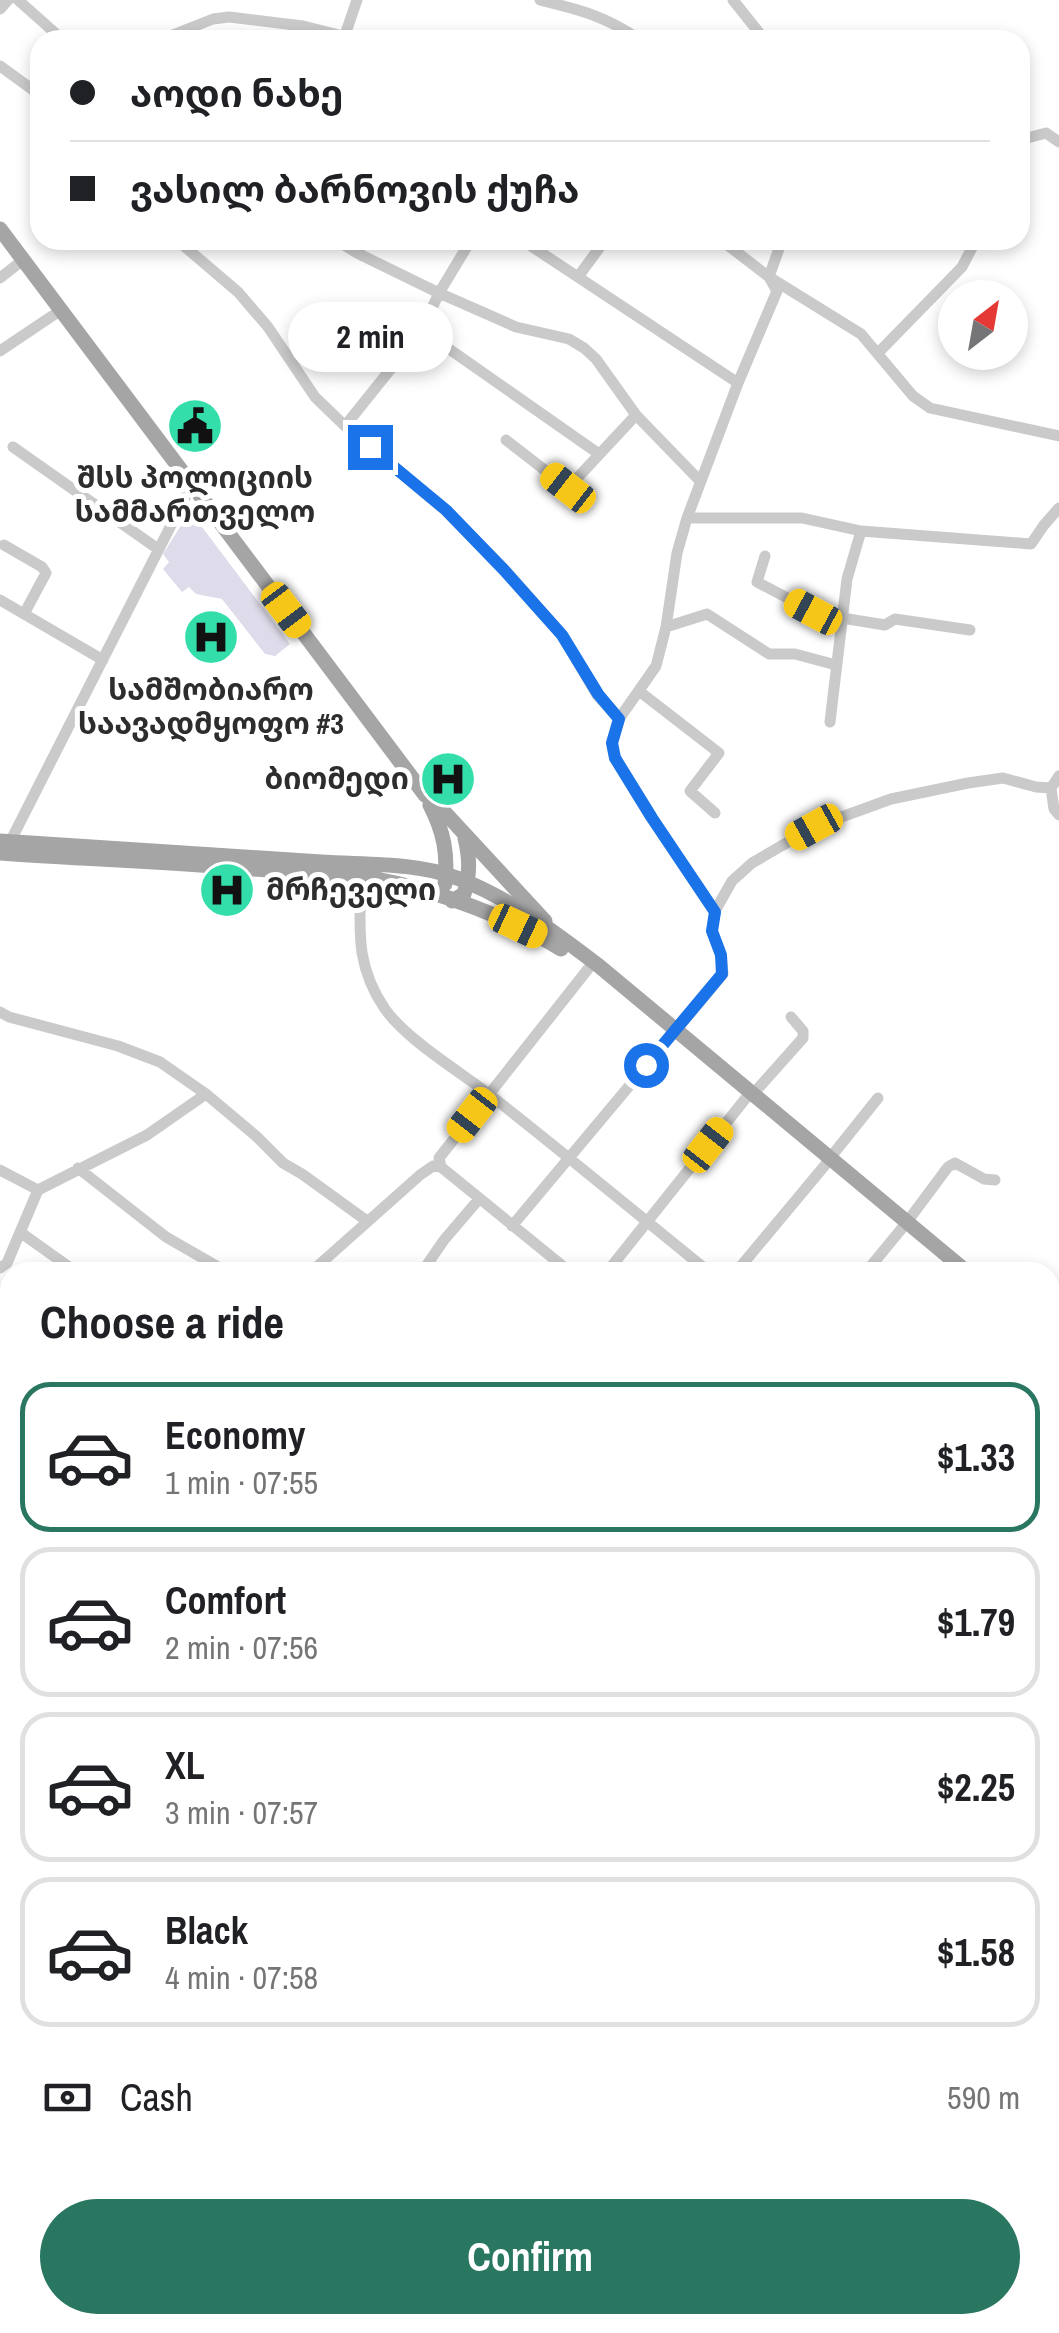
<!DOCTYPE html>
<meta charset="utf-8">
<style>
body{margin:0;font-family:"Archivo Narrow","Noto Sans Georgian",sans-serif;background:#f6f6f6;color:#202124;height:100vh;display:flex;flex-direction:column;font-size:38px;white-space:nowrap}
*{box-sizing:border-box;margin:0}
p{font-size:32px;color:#757577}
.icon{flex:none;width:55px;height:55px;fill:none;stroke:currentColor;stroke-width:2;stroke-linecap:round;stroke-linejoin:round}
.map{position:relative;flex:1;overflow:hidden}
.panel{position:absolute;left:0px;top:1262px;width:1060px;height:1072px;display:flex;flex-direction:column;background:#fff;border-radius:30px 30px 0 0;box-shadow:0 5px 15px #0003}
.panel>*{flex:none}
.banner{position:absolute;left:30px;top:30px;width:1000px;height:220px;border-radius:30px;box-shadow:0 5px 15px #0003;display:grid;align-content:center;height:220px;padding:0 40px;background:#fff}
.needle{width:65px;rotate:31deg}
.fabs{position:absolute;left:938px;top:280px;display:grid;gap:20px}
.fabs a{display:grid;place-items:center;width:90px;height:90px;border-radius:50%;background:#fff;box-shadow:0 5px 15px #0003;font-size:50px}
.end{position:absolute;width:45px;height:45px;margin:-22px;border:12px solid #1a73e8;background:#fff;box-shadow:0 0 0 5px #fff}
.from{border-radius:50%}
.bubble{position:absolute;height:70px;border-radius:35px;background:#fff;box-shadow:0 5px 15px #0003;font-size:32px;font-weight:700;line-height:70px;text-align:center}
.car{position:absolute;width:30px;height:60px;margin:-30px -15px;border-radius:12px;box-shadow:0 0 8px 2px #0007;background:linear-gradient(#f5c518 24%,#345 0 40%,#f5c518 0 76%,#345 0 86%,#f5c518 0)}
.banner b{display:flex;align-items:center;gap:35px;height:95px;font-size:38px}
.banner b+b{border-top:2px solid #e0e0e0}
.banner i{width:25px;height:25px;background:#202124}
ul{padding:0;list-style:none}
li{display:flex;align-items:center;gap:30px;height:150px;margin:0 20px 15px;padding:0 20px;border:5px solid #e0e0e0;border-radius:30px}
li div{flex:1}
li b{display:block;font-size:38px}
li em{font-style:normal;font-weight:700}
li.on{border-color:#297661}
li>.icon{width:90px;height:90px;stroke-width:1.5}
h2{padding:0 40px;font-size:45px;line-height:120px}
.pay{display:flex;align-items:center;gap:25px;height:110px;padding:0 40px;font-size:38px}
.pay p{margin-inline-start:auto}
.cta{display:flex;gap:20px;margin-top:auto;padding:20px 40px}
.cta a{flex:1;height:115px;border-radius:60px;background:#297661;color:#fff;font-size:40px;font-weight:700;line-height:115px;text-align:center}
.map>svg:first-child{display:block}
.green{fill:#dedbea}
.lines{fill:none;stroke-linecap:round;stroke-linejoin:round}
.minor{stroke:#cacaca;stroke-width:11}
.major{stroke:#a5a5a5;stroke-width:15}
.route{stroke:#1a73e8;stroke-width:12}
.labels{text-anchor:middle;stroke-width:10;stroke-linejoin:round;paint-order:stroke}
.poi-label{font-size:30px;font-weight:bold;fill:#2d2d2d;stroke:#fff}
</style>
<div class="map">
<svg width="1059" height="2333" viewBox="0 0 1059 2333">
<rect width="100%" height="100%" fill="#fff"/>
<!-- green -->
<path class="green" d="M190 511 290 644 275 656 265 654 222 599 196 594 189 587 182 592 163 569 169 562 163 554Z"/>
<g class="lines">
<!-- minor -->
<path class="minor" d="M18 0 63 40
M540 0C580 10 606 16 640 40
M733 0 765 40
M0 9 8 0
M345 35 357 0
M160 40 213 19 229 17 303 26 359 40
M0 66 40 95
M1020 140 1046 133 1059 142
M177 240 238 292 268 327 315 397 345 426 445 510 505 570 562 635 597 695 619 719
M336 240 357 253 439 293 516 327 569 339 584 348 596 359 636 415 700 481
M522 240 738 383
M721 240 769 277 861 334 913 396 930 408 1059 436
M357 253 365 240
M578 277 605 240
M0 278 23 260
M422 330 599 454
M0 351 61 310
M878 353 962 267 976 240
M345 426 422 330 439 293 471 240
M506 440 568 488 636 415
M13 447 158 549
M687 518H802L861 531 1031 544 1044 525 1059 508
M4 545 42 567 46 573 24 614
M765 556 757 582 841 626
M0 600 103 660
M842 618 885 625 895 619 970 630
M666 627 707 614 769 654H795L836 665
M639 691 719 753 690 791 715 813
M830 722 847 579 861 531
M1051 788 1054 809 1059 815
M10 842 192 484
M361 877C360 927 354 964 385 1009 407 1040 459 1071 490 1095 564 1153 636 1213 709 1272
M715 911 652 818 615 758 612 743 619 719 656 666 666 627 677 553 687 518 738 383 777 291 769 277 782 240
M0 1012 9 1017 118 1046 160 1062 206 1094 256 1136 283 1163 302 1174 367 1221
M753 1094 803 1038V1031L791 1017
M830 1158 878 1098
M441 1167 439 1158 588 969
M441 1167 570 1272
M78 1168 166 1237 227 1272
M0 1170 38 1190
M907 1222 948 1167 955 1163 984 1179 995 1180
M512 1226 723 974 721 955 712 931 715 911 732 881 752 863 814 827 891 799 968 783 1003 778 1036 787 1051 788 1059 776
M20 1232 76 1272
M0 1268 7 1263 38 1190 147 1135 206 1094
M311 1272 420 1175 433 1166 441 1167
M422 1272 444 1240 479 1199
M607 1272 746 1098
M736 1272 826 1164
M866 1272 903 1227
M0 1377 10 1382
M1050 1516 1059 1520
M1050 1618 1059 1602
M1050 1680 1059 1689
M0 1784 10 1767
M0 1951 10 1954
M1050 2037 1059 2045
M0 2109 10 2096
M1050 2136 1059 2119
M0 2280 10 2269
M1050 2312 1059 2304
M0 2321 10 2333
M375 2325 384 2333
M480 2325 486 2333
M561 2325 567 2333
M667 2325 672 2333
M784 2325 792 2333
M958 2325 969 2333
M15 2333 27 2325
M177 2333 189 2325
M1025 2333 1035 2325"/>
<!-- major -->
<path class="major" d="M0 229 425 795 436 803 545 921
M430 805C444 832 448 854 445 884
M0 841C107 849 214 854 321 862 365 865 415 862 457 878 508 897 556 933 599 966L967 1272
M0 853C84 859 169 862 253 869 293 872 335 872 375 879 437 890 508 917 561 949
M452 901 464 894C470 874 470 859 465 838
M1050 1333 1059 1336
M0 1473 10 1480
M0 1509 10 1515
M1050 1928 1059 1924
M1050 2151 1059 2157
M521 2333 532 2325"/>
</g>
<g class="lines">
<!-- route -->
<path class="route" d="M370 447 446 510 504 570 562 635 598 694 619 719 612 743 615 758 652 818 715 912 712 931 721 955 722 974 646 1065"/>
</g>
<!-- icons -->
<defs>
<g id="civic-disc" transform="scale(2.875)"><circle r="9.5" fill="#34deab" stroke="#fff"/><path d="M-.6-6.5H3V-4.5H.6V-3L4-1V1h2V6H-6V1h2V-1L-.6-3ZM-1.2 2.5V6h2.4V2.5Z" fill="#111"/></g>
<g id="hospital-disc" transform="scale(2.875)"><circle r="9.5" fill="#34deab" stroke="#fff"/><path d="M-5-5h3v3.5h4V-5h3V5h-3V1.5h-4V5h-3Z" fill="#111"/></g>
</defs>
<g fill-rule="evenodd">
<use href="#civic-disc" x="195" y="426"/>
<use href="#hospital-disc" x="211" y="637"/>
<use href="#hospital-disc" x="448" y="779"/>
<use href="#hospital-disc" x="227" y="890"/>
</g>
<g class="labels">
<!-- poi labels -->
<g class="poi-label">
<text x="195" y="488">შსს პოლიციის<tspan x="195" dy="34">სამმართველო</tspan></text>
<text x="211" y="700">სამშობიარო<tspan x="211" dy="34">საავადმყოფო #3</tspan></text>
<text x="409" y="789" text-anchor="end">ბიომედი</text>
<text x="266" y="900" text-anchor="start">მრჩეველი</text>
</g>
</g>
</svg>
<div class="fabs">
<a><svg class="needle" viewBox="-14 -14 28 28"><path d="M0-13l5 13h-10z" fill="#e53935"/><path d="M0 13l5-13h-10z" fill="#757577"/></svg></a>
</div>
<i class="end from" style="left:646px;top:1065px"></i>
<i class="end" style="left:370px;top:447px"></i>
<div class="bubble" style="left:288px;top:302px;width:165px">2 min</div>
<i class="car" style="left:568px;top:488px;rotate:308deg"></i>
<i class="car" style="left:286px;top:610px;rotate:143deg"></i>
<i class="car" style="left:813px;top:612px;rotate:298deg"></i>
<i class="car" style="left:814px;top:827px;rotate:241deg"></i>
<i class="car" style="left:518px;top:926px;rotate:115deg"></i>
<i class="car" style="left:472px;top:1115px;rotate:218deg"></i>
<i class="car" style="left:708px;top:1145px;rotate:38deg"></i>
<div class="banner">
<b><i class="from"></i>აოდი ნახე</b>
<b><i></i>ვასილ ბარნოვის ქუჩა</b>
</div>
<section class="panel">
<h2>Choose a ride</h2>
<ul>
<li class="on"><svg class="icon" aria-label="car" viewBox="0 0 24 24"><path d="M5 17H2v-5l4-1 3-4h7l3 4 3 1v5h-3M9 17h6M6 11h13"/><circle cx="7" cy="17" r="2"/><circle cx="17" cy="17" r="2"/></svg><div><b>Economy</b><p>1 min · 07:55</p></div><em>$1.33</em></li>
<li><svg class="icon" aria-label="car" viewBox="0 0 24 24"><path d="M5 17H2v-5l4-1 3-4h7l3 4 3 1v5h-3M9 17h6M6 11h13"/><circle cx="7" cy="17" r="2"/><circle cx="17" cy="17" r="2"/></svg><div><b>Comfort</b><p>2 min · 07:56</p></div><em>$1.79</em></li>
<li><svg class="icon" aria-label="car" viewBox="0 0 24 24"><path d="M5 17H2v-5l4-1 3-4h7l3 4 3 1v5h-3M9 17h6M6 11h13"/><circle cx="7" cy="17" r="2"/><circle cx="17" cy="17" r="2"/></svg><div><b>XL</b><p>3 min · 07:57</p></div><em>$2.25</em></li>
<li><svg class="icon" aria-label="car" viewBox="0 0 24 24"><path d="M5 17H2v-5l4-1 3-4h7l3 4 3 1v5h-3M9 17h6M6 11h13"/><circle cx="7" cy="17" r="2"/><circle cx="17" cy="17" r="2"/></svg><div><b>Black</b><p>4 min · 07:58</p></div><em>$1.58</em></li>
</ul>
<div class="pay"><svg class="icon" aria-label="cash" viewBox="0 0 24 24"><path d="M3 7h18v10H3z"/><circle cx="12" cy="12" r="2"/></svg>Cash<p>590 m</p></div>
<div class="cta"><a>Confirm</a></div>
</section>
</div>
